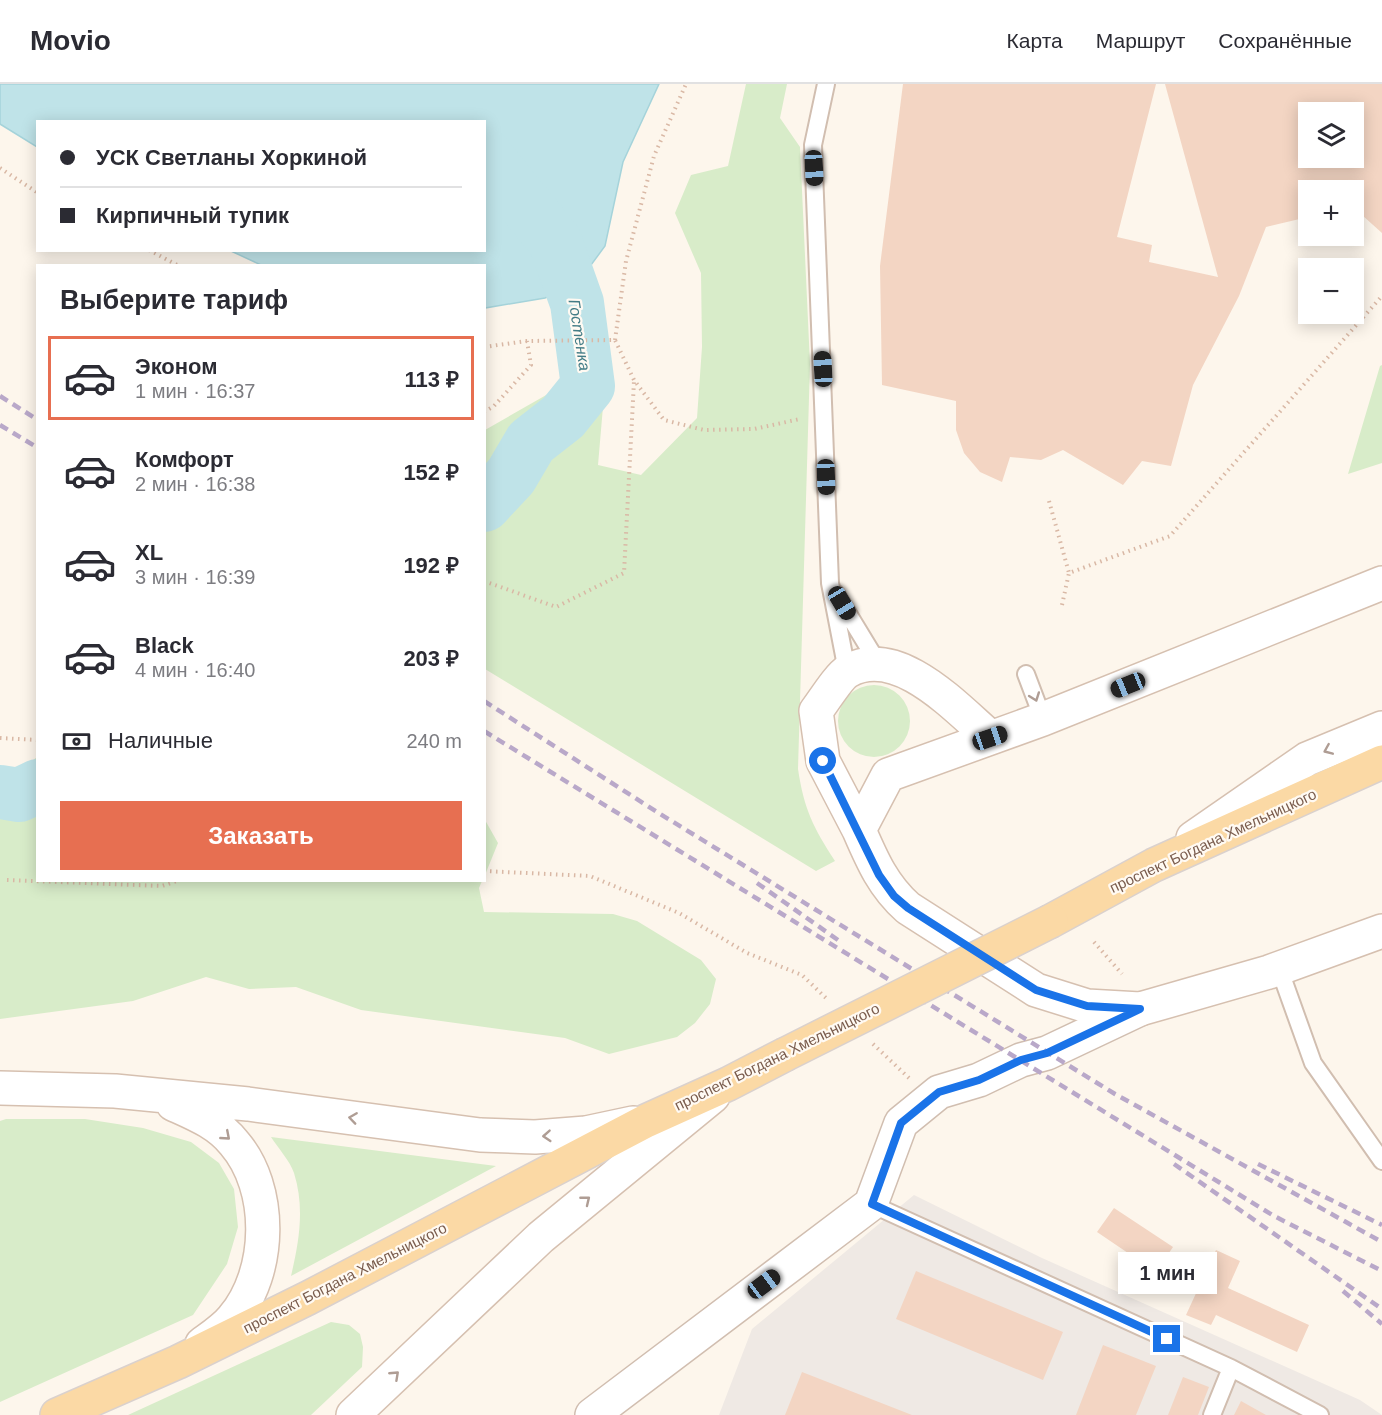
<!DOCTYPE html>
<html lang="ru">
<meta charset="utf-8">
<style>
body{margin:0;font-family:Helvetica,sans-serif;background:#f2f2f3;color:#2b2b33;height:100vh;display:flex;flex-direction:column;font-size:22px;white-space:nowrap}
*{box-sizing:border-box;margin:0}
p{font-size:20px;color:#7c7c81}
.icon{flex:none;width:33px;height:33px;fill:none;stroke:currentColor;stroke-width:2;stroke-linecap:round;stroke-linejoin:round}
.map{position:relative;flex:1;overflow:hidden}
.side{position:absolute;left:36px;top:180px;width:450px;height:618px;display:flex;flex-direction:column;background:#fff;border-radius:0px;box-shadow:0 3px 15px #0003}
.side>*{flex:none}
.guide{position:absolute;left:36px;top:36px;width:450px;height:132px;border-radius:0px;box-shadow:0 3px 15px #0003;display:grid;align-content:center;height:132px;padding:0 24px;background:#fff}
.buttons{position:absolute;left:1298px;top:18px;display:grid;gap:12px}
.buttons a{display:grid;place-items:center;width:66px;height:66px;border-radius:0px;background:#fff;box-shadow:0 3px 15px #0003;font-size:30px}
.end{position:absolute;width:27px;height:27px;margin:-14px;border:8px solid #1a73e8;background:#fff;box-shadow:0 0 0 3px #fff}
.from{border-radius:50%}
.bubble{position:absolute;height:42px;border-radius:0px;background:#fff;box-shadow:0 3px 15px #0003;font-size:20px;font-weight:700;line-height:42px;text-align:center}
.car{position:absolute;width:18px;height:36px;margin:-18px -9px;border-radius:8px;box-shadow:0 0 4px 2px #0007;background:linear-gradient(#222 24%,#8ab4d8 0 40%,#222 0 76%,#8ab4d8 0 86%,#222 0)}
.guide b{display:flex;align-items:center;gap:21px;height:57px;font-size:22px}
.guide b+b{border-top:2px solid #e1e1e2}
.guide i{width:15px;height:15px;background:#2b2b33}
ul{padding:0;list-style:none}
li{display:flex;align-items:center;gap:18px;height:84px;margin:0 12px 9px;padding:0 12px;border:3px solid transparent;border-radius:0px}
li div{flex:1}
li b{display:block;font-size:22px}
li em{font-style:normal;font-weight:700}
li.on{border-color:#e76f51}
li>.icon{width:54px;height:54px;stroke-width:1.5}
h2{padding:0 24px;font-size:27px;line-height:72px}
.pay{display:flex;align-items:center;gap:15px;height:66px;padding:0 24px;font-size:22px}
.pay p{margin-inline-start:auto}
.action{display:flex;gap:12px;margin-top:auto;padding:12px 24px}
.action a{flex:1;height:69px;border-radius:0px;background:#e76f51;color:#fff;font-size:24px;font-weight:700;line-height:69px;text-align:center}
header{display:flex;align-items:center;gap:36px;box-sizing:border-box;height:84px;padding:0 30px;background:#fff;border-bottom:2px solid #e1e1e2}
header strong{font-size:28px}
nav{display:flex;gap:33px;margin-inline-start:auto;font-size:21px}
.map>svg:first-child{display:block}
.industrial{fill:#efe9e4}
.green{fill:#d8ecc9}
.water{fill:#bfe3e8;stroke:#a5d3da;stroke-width:1.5}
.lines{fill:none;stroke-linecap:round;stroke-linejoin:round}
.river{stroke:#bfe3e8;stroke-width:54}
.building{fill:#f3d5c3;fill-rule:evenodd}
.lane-casing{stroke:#d1beb0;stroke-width:20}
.street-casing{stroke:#d1beb0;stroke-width:36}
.secondary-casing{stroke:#d6c0b0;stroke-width:36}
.primary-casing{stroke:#dad1cd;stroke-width:36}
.path{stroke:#d9b8a5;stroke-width:4;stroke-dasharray:1.5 4.5;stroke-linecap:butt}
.lane{stroke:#fff;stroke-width:16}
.street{stroke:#fff;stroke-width:33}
.secondary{stroke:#fff;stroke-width:33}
.primary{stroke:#fbd9a5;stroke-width:33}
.rail{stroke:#b9a8c9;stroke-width:4.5;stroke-dasharray:9 6;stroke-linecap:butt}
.primary-bridge-casing{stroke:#dad1cd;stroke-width:36;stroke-linecap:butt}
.primary-bridge{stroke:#fbd9a5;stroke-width:33}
.oneway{stroke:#af9d94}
.route{stroke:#1a73e8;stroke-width:8}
.labels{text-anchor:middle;stroke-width:4.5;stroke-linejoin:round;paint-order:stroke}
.street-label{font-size:15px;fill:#7a5c4d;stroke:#fffaf3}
.water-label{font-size:16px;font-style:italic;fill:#437c86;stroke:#fffaf3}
</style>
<header>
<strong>Movio</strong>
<nav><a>Карта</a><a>Маршрут</a><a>Сохранённые</a></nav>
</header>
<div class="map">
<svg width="1382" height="1331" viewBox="0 0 1382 1331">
<rect width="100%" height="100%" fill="#fdf6ec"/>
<!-- industrial -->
<path class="industrial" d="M914 1111 1042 1174 1360 1316 1382 1331H719L752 1245Z"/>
<!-- green -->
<path class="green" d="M746 0H787L780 34 800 63 810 280 798 685C804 725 813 743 835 777L816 787 485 585V346L555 306 604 311 598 381 641 391 697 334 702 263 701 189 675 129 691 91 728 82Z
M1382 281V379L1348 390 1380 282Z
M838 637a36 36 0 1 1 72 0a36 36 0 1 1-72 0Z
M37 673 38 796 482 797 479 804 484 828 613 830 637 837 701 876 716 895 710 920 695 939 677 953 609 970 565 954 361 926 296 903 249 905 206 893 133 917 0 935V709L4 700Z
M485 736 498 759 485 791 484 736Z
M6 1035H85L143 1044 191 1058 219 1079 234 1105 238 1143 227 1180 193 1231 0 1318V1037Z
M271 1053 496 1082 291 1192C299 1158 305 1124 294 1089 290 1077 278 1064 271 1053Z
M331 1238 349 1241 360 1250 363 1263 362 1283 311 1331H128Z"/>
<!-- water -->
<path class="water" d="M0 0H659L623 78 605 162 577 200 545 214 485 224 484 182 261 181 231 167 484 166V38H38L37 63 0 40Z"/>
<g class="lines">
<!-- river -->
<path class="river" d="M484 70 555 157 577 219 588 302 563 333 531 358 511 392 484 421
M0 708 19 711 38 702"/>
</g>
<!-- building -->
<path class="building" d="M903 0H1156L1117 153 1152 161 1149 178 1218 193 1165 0H1382V149L1353 123V106H1308V133L1266 143 1239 212 1193 301 1171 382 1142 377 1123 401 1063 366 1041 376 1010 373 1002 398 980 388 964 369 956 346V317L882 301 880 182ZM1308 28H1353V74H1308Z
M1114 1124 1173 1163 1156 1188 1097 1148Z
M1216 1166 1240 1177 1228 1204 1309 1241 1297 1268 1216 1231 1211 1241 1186 1231Z
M916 1187 1063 1248 1043 1296 896 1235Z
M1103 1261 1156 1282 1136 1331H1076Z
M802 1288 912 1331H785Z
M1183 1293 1209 1303 1198 1331H1168Z
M1241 1317 1266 1331H1234Z"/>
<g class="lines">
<!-- lane casing -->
<g class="lane-casing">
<path id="lane" d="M826 0 813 61 830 499 847 587
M836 510 878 579
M1026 590 1043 635
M1279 884 1313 979 1382 1077
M871 1120 1231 1284 1320 1331
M1212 1331 1231 1284"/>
</g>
<!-- street casing -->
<g class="street-casing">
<path id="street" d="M592 1331 871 1120 901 1039 939 1008 979 996 1021 976 1047 969 1140 925"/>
</g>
<!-- secondary casing -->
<g class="secondary-casing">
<path id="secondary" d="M1382 499 1043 635 888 691 859 746C872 776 883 802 908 824L1036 906 1087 922 1140 925 1269 888 1382 847
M859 746 823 677 816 627C823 618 839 592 848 587 898 559 956 624 990 653
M1193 754 1307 675 1382 644
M0 1004 115 1007 248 1020 480 1051 535 1053 586 1049 633 1039
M173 1020C195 1030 218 1039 234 1059 273 1104 272 1188 233 1234 225 1244 213 1252 202 1260
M353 1331 541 1153 713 1012"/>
</g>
<!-- primary casing -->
<g class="primary-casing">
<path id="primary" d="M1051 837 1154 781 1382 678
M57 1331 178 1278 308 1214 646 1037 728 1000 784 971"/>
</g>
<!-- path -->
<path class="path" d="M0 84 38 109
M149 166 179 182
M615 256 626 177 654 72 686 0
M484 263 527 257 615 256 634 296 664 336 704 346 754 345 800 335
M484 328 494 322 531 281 527 257
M1049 417 1069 489
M484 497 556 523 624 489 634 297
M1062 521 1069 489 1170 452 1382 212
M0 654 38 656
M484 787 590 792 679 829 747 869 802 891 827 915
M7 796 162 802 180 796
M1094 858 1122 890
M873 960 909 994"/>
<!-- lane -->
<use href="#lane" class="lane"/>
<!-- street -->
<use href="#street" class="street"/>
<!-- secondary -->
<use href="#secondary" class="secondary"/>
<!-- primary -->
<use href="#primary" class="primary"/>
<!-- rail -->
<path class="rail" d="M0 312 38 336
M0 341 38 364
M484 617 657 728 1115 1010 1382 1158
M484 647 1274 1132 1382 1187
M757 799 838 856
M1174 1080 1382 1225
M1258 1080 1382 1141
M1343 1207 1382 1240"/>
<!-- primary-bridge casing -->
<g class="primary-bridge-casing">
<path id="primary-bridge" d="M784 971 1051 837"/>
</g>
<!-- primary-bridge -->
<use href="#primary-bridge" class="primary-bridge"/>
</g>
<!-- one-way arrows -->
<defs><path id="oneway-chevron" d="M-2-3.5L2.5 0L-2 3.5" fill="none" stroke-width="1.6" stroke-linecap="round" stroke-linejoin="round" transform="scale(1.5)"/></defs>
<g class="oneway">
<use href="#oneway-chevron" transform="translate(1035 613) rotate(70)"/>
<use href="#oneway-chevron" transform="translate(1328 666) rotate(157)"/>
<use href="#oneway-chevron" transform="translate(353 1034) rotate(-172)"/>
<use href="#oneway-chevron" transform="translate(226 1052) rotate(41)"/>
<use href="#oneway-chevron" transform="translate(547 1052) rotate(176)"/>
<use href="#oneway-chevron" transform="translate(586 1116) rotate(-39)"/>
<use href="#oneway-chevron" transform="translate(395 1291) rotate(-43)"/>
</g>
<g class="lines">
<!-- route -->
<path class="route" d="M823 677 879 791 894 812 908 824 1036 906 1087 922 1140 925 1047 969 1021 976 979 996 939 1008 901 1039 872 1120 1167 1255"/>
</g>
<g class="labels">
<!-- street labels -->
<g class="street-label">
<text transform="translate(1213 757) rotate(-25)" y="5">проспект Богдана Хмельницкого</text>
<text transform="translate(777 973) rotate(-26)" y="5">проспект Богдана Хмельницкого</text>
<text transform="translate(345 1194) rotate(-27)" y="5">проспект Богдана Хмельницкого</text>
</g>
<!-- water labels -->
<g class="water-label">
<text transform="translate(580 251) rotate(81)" y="6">Гостенка</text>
</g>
</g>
</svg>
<div class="buttons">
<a><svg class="icon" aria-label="layers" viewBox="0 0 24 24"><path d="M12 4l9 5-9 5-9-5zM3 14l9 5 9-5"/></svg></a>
<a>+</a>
<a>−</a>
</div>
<i class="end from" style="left:823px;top:677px"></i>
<i class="end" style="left:1167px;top:1255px"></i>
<div class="bubble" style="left:1118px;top:1168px;width:99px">1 мин</div>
<i class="car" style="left:814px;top:84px;rotate:177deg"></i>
<i class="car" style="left:823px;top:285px;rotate:357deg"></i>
<i class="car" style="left:826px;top:393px;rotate:178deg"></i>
<i class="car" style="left:842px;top:519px;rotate:149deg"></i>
<i class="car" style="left:1128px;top:601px;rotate:248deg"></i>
<i class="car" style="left:990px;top:654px;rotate:71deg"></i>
<i class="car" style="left:764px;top:1200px;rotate:53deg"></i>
<div class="guide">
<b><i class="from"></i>УСК Светланы Хоркиной</b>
<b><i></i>Кирпичный тупик</b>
</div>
<section class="side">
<h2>Выберите тариф</h2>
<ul>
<li class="on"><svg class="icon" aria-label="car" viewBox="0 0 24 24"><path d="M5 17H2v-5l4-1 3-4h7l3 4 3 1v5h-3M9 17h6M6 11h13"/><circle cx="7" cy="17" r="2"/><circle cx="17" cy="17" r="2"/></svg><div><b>Эконом</b><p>1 мин · 16:37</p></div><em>113 ₽</em></li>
<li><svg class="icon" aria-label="car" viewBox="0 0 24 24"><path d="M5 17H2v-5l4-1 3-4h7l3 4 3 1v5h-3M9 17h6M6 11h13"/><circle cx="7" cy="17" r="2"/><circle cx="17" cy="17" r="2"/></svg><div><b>Комфорт</b><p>2 мин · 16:38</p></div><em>152 ₽</em></li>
<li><svg class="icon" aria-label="car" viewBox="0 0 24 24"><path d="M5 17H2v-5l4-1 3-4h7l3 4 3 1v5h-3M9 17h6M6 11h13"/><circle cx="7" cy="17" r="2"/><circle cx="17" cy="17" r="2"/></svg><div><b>XL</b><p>3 мин · 16:39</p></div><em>192 ₽</em></li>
<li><svg class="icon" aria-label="car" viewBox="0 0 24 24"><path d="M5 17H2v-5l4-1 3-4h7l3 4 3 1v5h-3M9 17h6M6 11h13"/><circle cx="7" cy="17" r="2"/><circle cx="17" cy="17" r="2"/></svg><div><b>Black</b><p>4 мин · 16:40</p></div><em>203 ₽</em></li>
</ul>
<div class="pay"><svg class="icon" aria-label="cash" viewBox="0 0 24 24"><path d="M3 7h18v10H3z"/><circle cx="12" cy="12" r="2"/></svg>Наличные<p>240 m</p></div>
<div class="action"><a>Заказать</a></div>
</section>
</div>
